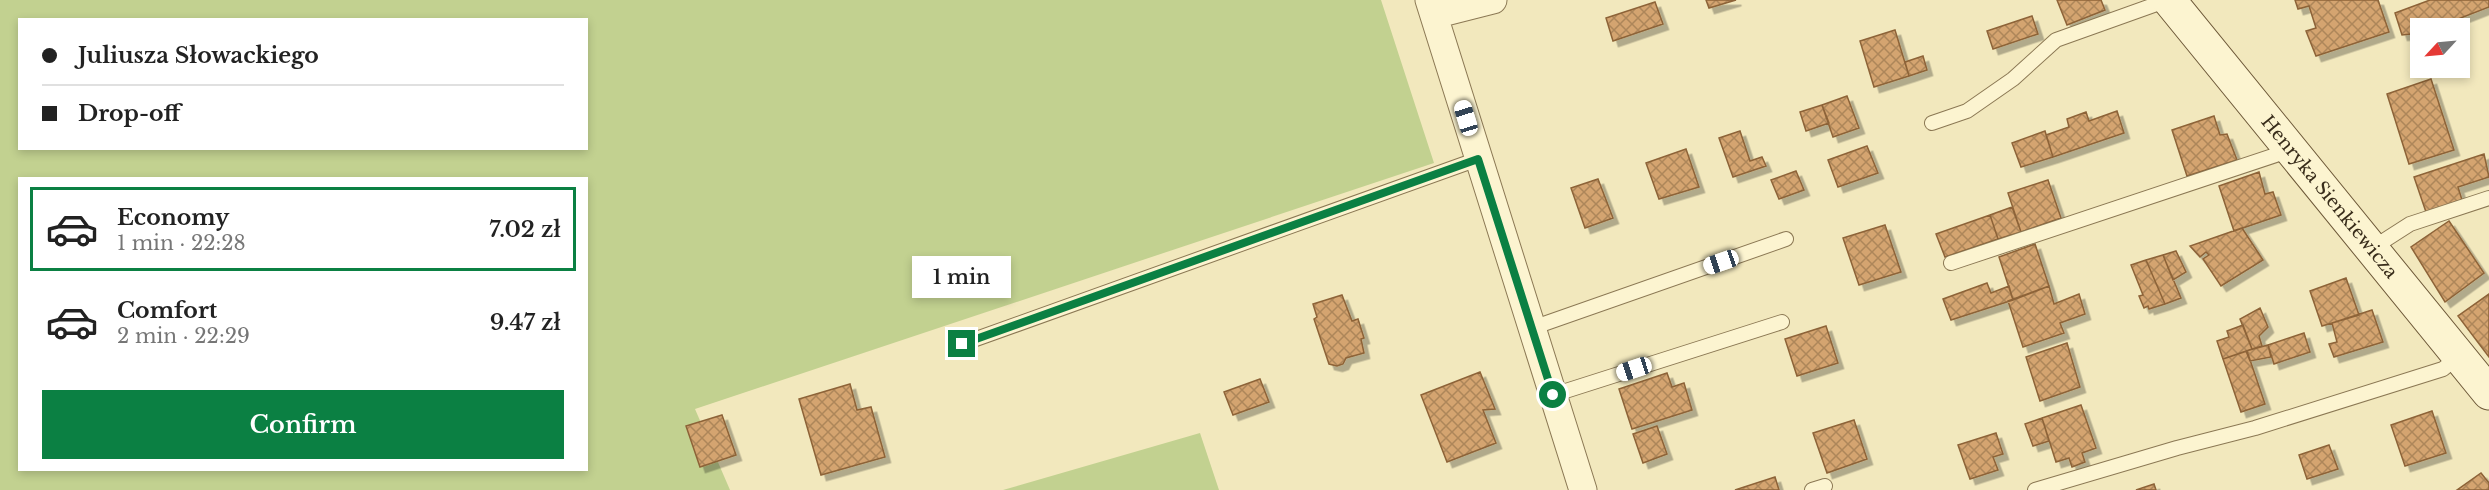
<!DOCTYPE html>
<meta charset="utf-8">
<style>
body{margin:0;font-family:"Libre Baskerville",serif;background:#f2f2f2;color:#222;height:100vh;display:flex;flex-direction:column;font-size:22px;white-space:nowrap}
*{box-sizing:border-box;margin:0}
p{font-size:20px;color:#767676}
.icon{flex:none;width:33px;height:33px;fill:none;stroke:currentColor;stroke-width:2;stroke-linecap:round;stroke-linejoin:round}
.map{position:relative;flex:1;overflow:hidden}
.side{position:absolute;left:18px;top:177px;width:570px;height:294px;display:flex;flex-direction:column;background:#fff;border-radius:0px;box-shadow:0 3px 9px #0003}
.side>*{flex:none}
.banner{position:absolute;left:18px;top:18px;width:570px;height:132px;border-radius:0px;box-shadow:0 3px 9px #0003;display:grid;align-content:center;height:132px;padding:0 24px;background:#fff}
.needle{width:39px;rotate:244deg}
.fabs{position:absolute;left:2410px;top:18px;display:grid;gap:12px}
.fabs a{display:grid;place-items:center;width:60px;height:60px;border-radius:0px;background:#fff;box-shadow:0 3px 9px #0003;font-size:30px}
.end{position:absolute;width:27px;height:27px;margin:-14px;border:8px solid #0b8043;background:#fff;box-shadow:0 0 0 3px #fff}
.from{border-radius:50%}
.bubble{position:absolute;height:42px;border-radius:0px;background:#fff;box-shadow:0 3px 9px #0003;font-size:20px;font-weight:600;line-height:42px;text-align:center}
.car{position:absolute;width:18px;height:36px;margin:-18px -9px;border-radius:8px;box-shadow:0 0 4px 2px #0007;background:linear-gradient(#fff 24%,#345 0 40%,#fff 0 76%,#345 0 86%,#fff 0)}
.banner b{display:flex;align-items:center;gap:21px;height:57px;font-size:22px}
.banner b+b{border-top:2px solid #e0e0e0}
.banner i{width:15px;height:15px;background:#222}
ul{padding:10px 0 0;list-style:none}
li{display:flex;align-items:center;gap:18px;height:84px;margin:0 12px 9px;padding:0 12px;border:3px solid transparent;border-radius:0px}
li div{flex:1}
li b{display:block;font-size:22px}
li em{font-style:normal;font-weight:600}
li.current{border-color:#0b8043}
li>.icon{width:54px;height:54px;stroke-width:1.5}
.action{display:flex;gap:12px;margin-top:auto;padding:12px 24px}
.action a{flex:1;height:69px;border-radius:0px;background:#0b8043;color:#fff;font-size:24px;font-weight:600;line-height:69px;text-align:center}
.map>svg:first-child{display:block}
.green{fill:#c2d190;fill-rule:evenodd}
.building{fill:url(#building-cross-hatch);stroke:#8d6338;stroke-width:1.5;filter:url(#shadow)}
.lines{fill:none;stroke-linecap:round;stroke-linejoin:round}
.lane-casing{stroke:#8b7854;stroke-width:16}
.street-casing{stroke:#8b7854;stroke-width:29}
.secondary-casing{stroke:#6d5838;stroke-width:35}
.lane{stroke:#fcf4d0;stroke-width:14}
.street{stroke:#fcf4d0;stroke-width:27}
.secondary{stroke:#fcf4d0;stroke-width:33}
.route{stroke:#0b8043;stroke-width:8}
.labels{text-anchor:middle;stroke-width:6;stroke-linejoin:round;paint-order:stroke}
.street-label{font-size:18px;fill:#392d1b;stroke:#f9f1cd}
</style>
<div class="map">
<svg width="2489" height="490" viewBox="0 0 2489 490">
<defs>
<pattern id="building-cross-hatch" width="8" height="8" patternUnits="userSpaceOnUse" patternTransform="scale(1.5)"><rect width="8" height="8" fill="#d4a46f"/><path d="M0 0l8 8M0 8l8-8" fill="none" stroke="#ad865a"/></pattern>
<filter id="shadow"><feDropShadow dx="5.5" dy="5.5" stdDeviation="0" flood-color="#0004"/></filter>
</defs>
<rect width="100%" height="100%" fill="#f2e8bd"/>
<!-- green -->
<path class="green" d="M0 0H1381L1434 163 695 409 730 490H0ZM20 20H586V148H20ZM20 178H586V470H20Z
M1200 433 1219 490H1003Z"/>
<!-- building -->
<path class="building" d="M1706 0H1736L1709 8Z
M2057 0H2101L2105 10 2067 25Z
M2295 0H2378L2389 32 2316 56 2306 31 2316 28 2309 6 2298 9Z
M2430 0H2489V7L2435 28H2421V34L2413 37 2411 34 2402 35 2395 13Z
M1655 2 1663 24 1613 41 1606 18Z
M2032 16 2038 34 1993 49 1987 31Z
M1895 30 1909 76 1874 87 1860 41Z
M1923 56 1927 70 1909 76 1905 62Z
M2431 79 2454 150 2409 164 2387 94Z
M1847 96 1859 128 1833 137 1822 105Z
M1822 105 1829 123 1806 131 1800 112Z
M2117 111 2124 133 2053 157 2046 135 2069 127 2067 119 2086 112 2089 121Z
M2214 116 2220 135 2227 134 2237 160 2187 176 2172 130Z
M1740 131 1750 161 1762 157 1766 166 1733 177 1719 138Z
M2045 131 2053 157 2021 167 2012 143Z
M1867 146 1878 173 1838 187 1828 160Z
M1686 149 1699 187 1659 199 1646 163Z
M2484 154 2489 177 2458 187 2462 200 2426 212 2414 177Z
M1796 171 1804 190 1779 199 1771 180Z
M2259 172 2265 194 2273 192 2281 215 2234 231 2219 186Z
M1598 179 1613 218 1585 228 1571 188Z
M2048 180 2061 218 2021 232 2008 193Z
M2012 207 2021 232 1998 239 1990 215Z
M1990 215 1998 239 1945 257 1936 234Z
M2449 221 2484 273 2445 302 2411 247Z
M1885 225 1901 272 1859 285 1843 238Z
M2242 228 2263 260 2221 286 2203 259 2209 255 2206 252 2200 257 2190 246Z
M2035 244 2049 286 2013 300 1999 257Z
M2176 251 2186 272 2173 280 2163 255Z
M2163 255 2181 298 2165 304 2146 260Z
M2146 260 2165 304 2149 309 2148 306 2144 308 2139 296 2143 295 2131 265Z
M2346 278 2359 315 2322 326 2310 291Z
M1987 283 1991 293 2009 286 2013 300 1951 320 1943 299Z
M2049 286 2054 304 2079 294 2085 314 2060 323 2064 333 2023 347 2008 301Z
M2489 294V357L2458 316Z
M1342 295 1352 321 1358 319 1364 338 1361 339 1364 353 1346 358 1343 364 1337 366 1329 364 1314 319 1317 317 1313 304Z
M2260 308 2268 327 2259 336 2262 346 2252 349 2240 319Z
M2372 310 2383 342 2334 357 2329 344 2337 342 2332 323Z
M2243 325 2252 349 2223 359 2217 341 2229 337 2227 331Z
M1826 326 1838 363 1797 376 1785 339Z
M2304 333 2310 352 2274 364 2268 345Z
M2067 343 2080 387 2040 401 2026 357Z
M2268 345 2271 357 2250 361 2246 351Z
M2247 351 2265 404 2241 412 2223 359Z
M1480 372 1495 409 1483 410 1496 443 1447 462 1421 395Z
M1667 373 1672 387 1684 383 1692 410 1632 429 1619 389Z
M1260 379 1269 402 1233 415 1224 392Z
M850 384 857 410 871 407 885 457 821 475 799 399Z
M2081 405 2096 448 2082 453 2085 462 2072 467 2069 458 2056 462 2042 418Z
M2432 411 2446 453 2405 466 2391 425Z
M722 415 736 455 700 467 686 426Z
M2042 418 2049 441 2033 446 2025 424Z
M1854 420 1867 459 1827 473 1813 433Z
M1657 426 1667 454 1643 463 1633 434Z
M1996 433 2003 454 1993 457 1998 470 1970 479 1958 445Z
M2329 445 2338 469 2307 479 2299 455Z
M2481 473 2489 483V490H2457Z
M1775 477 1779 490H1735Z
M2154 484 2156 490H2136Z"/>
<g class="lines">
<!-- lane casing -->
<g class="lane-casing">
<path id="lane" d="M1932 123 1967 111 2013 79 2056 40 2168 0
M2371 249 2410 224 2489 198
M1951 263 2291 150
M1532 328 1786 239
M962 344 1478 159
M1553 395 1782 322
M1812 490 1825 486
M2035 490 2177 448 2255 428 2443 369 2459 356"/>
</g>
<!-- street casing -->
<g class="street-casing">
<path id="street" d="M1429 0 1583 490
M1434 15 1493 0"/>
</g>
<!-- secondary casing -->
<g class="secondary-casing">
<g id="secondary">
<path id="s1" d="M2169 0 2489 393"/>
</g>
</g>
<!-- lane -->
<use href="#lane" class="lane"/>
<!-- street -->
<use href="#street" class="street"/>
<!-- secondary -->
<use href="#secondary" class="secondary"/>
</g>
<g class="lines">
<!-- route -->
<path class="route" d="M962 344 1478 159 1553 395"/>
</g>
<g class="labels">
<!-- street labels -->
<g class="street-label">
<text dy="6" stroke="none"><textPath href="#s1" startOffset="254">Henryka Sienkiewicza</textPath></text>
</g>
</g>
</svg>
<div class="fabs">
<a><svg class="needle" viewBox="-14 -14 28 28"><path d="M0-13l5 13h-10z" fill="#e53935"/><path d="M0 13l5-13h-10z" fill="#767676"/></svg></a>
</div>
<i class="end from" style="left:1553px;top:395px"></i>
<i class="end" style="left:962px;top:344px"></i>
<div class="bubble" style="left:912px;top:256px;width:99px">1 min</div>
<i class="car" style="left:1466px;top:118px;rotate:343deg"></i>
<i class="car" style="left:1721px;top:262px;rotate:251deg"></i>
<i class="car" style="left:1634px;top:369px;rotate:252deg"></i>
<div class="banner">
<b><i class="from"></i>Juliusza Słowackiego</b>
<b><i></i>Drop-off</b>
</div>
<section class="side">
<ul>
<li class="current"><svg class="icon" aria-label="car" viewBox="0 0 24 24"><path d="M5 17H2v-5l4-1 3-4h7l3 4 3 1v5h-3M9 17h6M6 11h13"/><circle cx="7" cy="17" r="2"/><circle cx="17" cy="17" r="2"/></svg><div><b>Economy</b><p>1 min · 22:28</p></div><em>7.02 zł</em></li>
<li><svg class="icon" aria-label="car" viewBox="0 0 24 24"><path d="M5 17H2v-5l4-1 3-4h7l3 4 3 1v5h-3M9 17h6M6 11h13"/><circle cx="7" cy="17" r="2"/><circle cx="17" cy="17" r="2"/></svg><div><b>Comfort</b><p>2 min · 22:29</p></div><em>9.47 zł</em></li>
</ul>
<div class="action"><a>Confirm</a></div>
</section>
</div>
